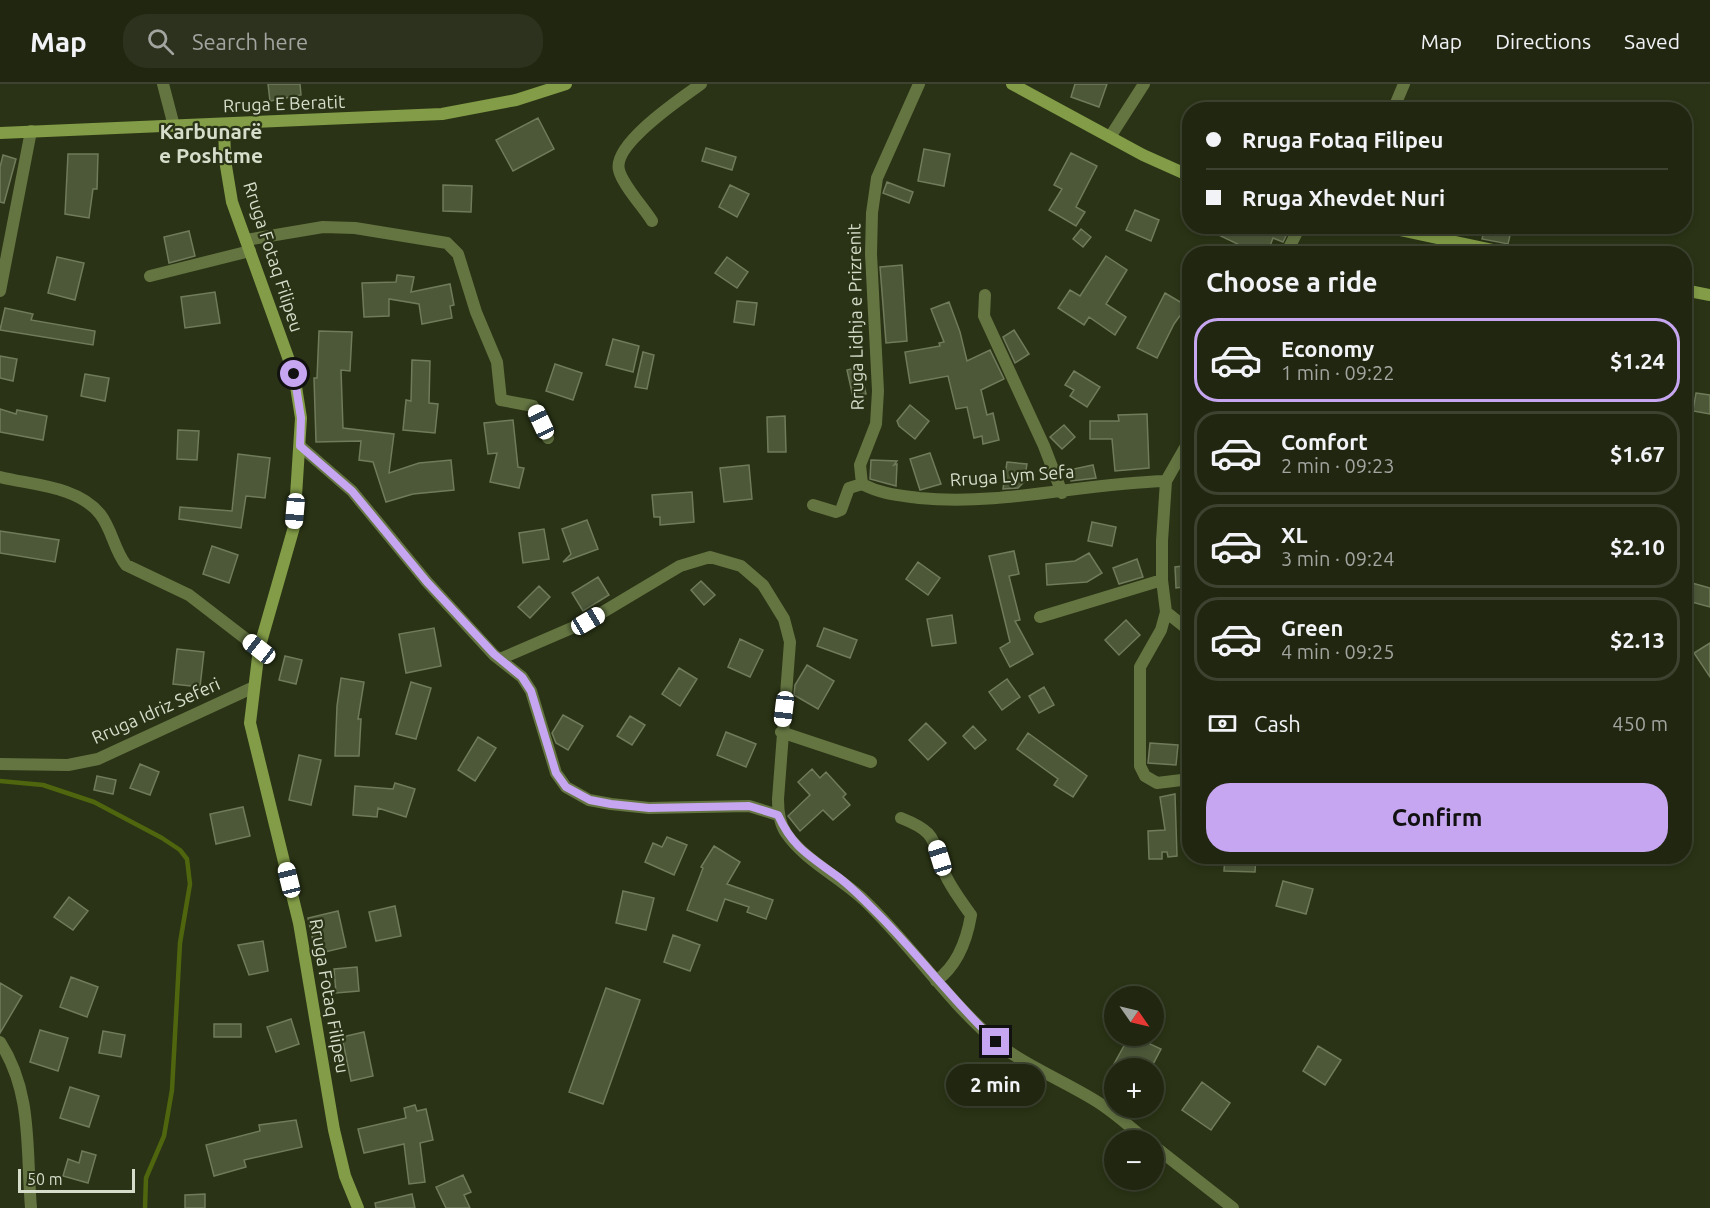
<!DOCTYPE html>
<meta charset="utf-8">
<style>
body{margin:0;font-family:Ubuntu,sans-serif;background:#2d321e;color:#f1f3f6;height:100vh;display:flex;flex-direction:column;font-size:22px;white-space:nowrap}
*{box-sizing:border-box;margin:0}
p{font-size:20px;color:#a2a59f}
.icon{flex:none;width:33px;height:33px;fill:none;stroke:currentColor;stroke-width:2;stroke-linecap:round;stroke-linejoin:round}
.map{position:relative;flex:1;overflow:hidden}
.drawer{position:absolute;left:1182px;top:162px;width:510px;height:618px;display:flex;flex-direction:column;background:#202610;border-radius:24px;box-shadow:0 3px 9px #0003,0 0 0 2px #3d4330}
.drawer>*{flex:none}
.top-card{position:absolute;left:1182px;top:18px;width:510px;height:132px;border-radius:24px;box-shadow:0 3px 9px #0003,0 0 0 2px #3d4330;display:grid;align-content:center;height:132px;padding:0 24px;background:#202610}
.needle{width:39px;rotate:124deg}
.controls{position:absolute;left:1104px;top:902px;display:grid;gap:12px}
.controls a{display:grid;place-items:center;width:60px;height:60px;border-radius:50%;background:#202610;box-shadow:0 3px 9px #0003,0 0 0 2px #3d4330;font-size:30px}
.scale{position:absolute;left:18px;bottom:15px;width:117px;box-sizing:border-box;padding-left:6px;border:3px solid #d6ddcb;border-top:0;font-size:16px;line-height:21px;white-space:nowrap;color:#d6ddcb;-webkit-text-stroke:4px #2a3315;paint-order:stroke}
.end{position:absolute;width:27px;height:27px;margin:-14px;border:8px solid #c6a6f0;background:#111;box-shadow:0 0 0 3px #111}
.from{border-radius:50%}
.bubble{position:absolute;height:42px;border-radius:21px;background:#202610;box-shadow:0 3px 9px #0003,0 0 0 2px #3d4330;font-size:20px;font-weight:700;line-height:42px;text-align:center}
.car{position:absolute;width:18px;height:36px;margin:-18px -9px;border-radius:8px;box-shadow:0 0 4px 2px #0007;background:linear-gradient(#fff 24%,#345 0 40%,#fff 0 76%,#345 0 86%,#fff 0)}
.top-card b{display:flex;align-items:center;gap:21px;height:57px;font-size:22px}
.top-card b+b{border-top:2px solid #3d4330}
.top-card i{width:15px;height:15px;background:#f1f3f6}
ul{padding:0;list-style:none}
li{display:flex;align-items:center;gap:18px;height:84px;margin:0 12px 9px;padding:0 12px;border:3px solid #3d4330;border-radius:24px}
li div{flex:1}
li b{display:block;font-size:22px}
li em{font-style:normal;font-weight:700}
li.active{border-color:#c6a6f0}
li>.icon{width:54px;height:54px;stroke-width:1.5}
h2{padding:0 24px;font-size:27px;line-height:72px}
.pay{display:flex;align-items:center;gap:15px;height:66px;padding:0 24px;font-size:22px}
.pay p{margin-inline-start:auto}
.cta{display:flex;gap:12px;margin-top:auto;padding:12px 24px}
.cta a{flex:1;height:69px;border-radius:24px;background:#c6a6f0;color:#111;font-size:24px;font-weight:700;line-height:69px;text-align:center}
header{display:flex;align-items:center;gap:36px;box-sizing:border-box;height:84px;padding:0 30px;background:#202610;border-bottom:2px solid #3d4330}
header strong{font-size:28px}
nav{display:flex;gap:33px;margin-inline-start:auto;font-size:21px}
.search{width:420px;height:54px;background:#2d321e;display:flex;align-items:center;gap:15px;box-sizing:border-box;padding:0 21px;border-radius:24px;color:#a2a59f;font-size:22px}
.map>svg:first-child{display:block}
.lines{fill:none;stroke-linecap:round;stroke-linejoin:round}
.stream{stroke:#4f660e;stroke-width:4.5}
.building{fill:#4d5839;stroke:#6f7b5a;stroke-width:1.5}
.minor{stroke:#647542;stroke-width:12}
.tertiary{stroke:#647542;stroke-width:12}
.secondary{stroke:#829c47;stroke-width:12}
.route{stroke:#c6a6f0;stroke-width:8}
.labels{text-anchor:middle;stroke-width:4.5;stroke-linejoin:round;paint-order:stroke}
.street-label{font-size:18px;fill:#d6ddcb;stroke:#2a3315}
.quarter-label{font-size:21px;font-weight:bold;fill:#d6ddcb;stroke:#2a3315}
</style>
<header>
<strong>Map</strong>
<div class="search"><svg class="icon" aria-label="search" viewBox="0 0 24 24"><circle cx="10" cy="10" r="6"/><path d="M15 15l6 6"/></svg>Search here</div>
<nav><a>Map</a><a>Directions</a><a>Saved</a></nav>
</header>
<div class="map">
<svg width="1710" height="1124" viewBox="0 0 1710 1124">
<rect width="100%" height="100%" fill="#2a3315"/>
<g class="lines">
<!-- stream -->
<path class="stream" d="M0 697 43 701 94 718 162 754 180 766 187 775 190 800 180 859 172 1006 164 1052 146 1094 145 1124"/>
</g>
<!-- building -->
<path class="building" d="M268 0H300L301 11 270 17Z
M1075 0H1107L1099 23 1071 13Z
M538 34 554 65 513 87 496 56Z
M706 64 736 73 732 86 702 77Z
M924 65 950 70 944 102 918 97Z
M1071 69 1097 82 1076 123 1085 128 1076 142 1049 126 1062 105 1054 101Z
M68 70H98L97 105H93L89 134 65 130Z
M3 71 16 75 4 119 0 118V83Z
M887 98 913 108 909 119 883 109Z
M443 101 472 102 471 128 443 127Z
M730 101 749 110 737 133 719 123Z
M1135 126 1159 136 1151 157 1126 146Z
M1200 142H1279L1289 146 1283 158 1273 154 1267 170H1241L1244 163Z
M1485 142 1511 147 1508 160 1482 155Z
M1081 145 1091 153 1083 163 1073 155Z
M189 147 195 172 169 179 164 153Z
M1106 172 1127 186 1106 220 1126 233 1115 251 1089 233 1084 241 1058 224 1070 206 1080 212Z
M57 173 84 179 75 216 48 209Z
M727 173 748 188 737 204 715 189Z
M902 181 907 257 886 259 880 183Z
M397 191 414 193 411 208 450 200 454 221 450 222 452 234 422 240 419 220 389 215V232L364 233 362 199 396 198Z
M215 208 220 239 185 244 181 213Z
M1165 209 1187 222 1174 240 1157 274 1137 264Z
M737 217 757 219 754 241 734 238Z
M949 218 960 248 967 277 990 266 1004 295 981 306 987 331 993 329 999 356 983 360 982 352 974 354 967 323 956 325 948 292 910 299 905 268 940 262 939 259 944 258 931 225Z
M5 224 33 230 31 236 95 247 93 261 0 246Z
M1014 246 1029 270 1015 279 1003 253Z
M319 247 352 248 350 287 341 286 343 344 394 350 389 389 419 379 451 376 454 406 413 410 386 418 373 378 359 376 361 357 316 358 314 294H317Z
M613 255 639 262 633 288 606 281Z
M643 268 654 271 647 305 635 303Z
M0 272 17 275 13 297 0 294Z
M412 276 430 277 429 319 438 320 435 349 403 346 406 316 411 317Z
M555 280 582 289 573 316 546 307Z
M860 283 866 310 853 313 847 286Z
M1074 287 1100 303 1087 323 1070 312 1074 306 1065 301Z
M85 290 109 294 105 317 81 312Z
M1696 309 1710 311V330L1693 327Z
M910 321 929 337 915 355 899 342 897 337Z
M0 325 16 330 17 326 47 332 43 356 0 348Z
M1147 330 1149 384 1115 387 1112 355H1090V337H1119L1118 331Z
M785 332 786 368H768L767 333Z
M513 336 518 383 524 384 519 404 490 398 497 369 488 370 484 339Z
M1064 341 1075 353 1062 365 1050 353Z
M178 346 199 347 197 376 177 375Z
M930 369 941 400 920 406 910 375Z
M238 370 270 374 265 414 246 412 241 444 179 435 180 423 232 427Z
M871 376 897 377 894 381 897 380 896 402 870 395Z
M1007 378 1027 380 1024 398 1018 404 1003 405Z
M749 381 752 415 724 418 720 384Z
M1093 381 1096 394 1071 397 1069 386Z
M692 408 694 438 660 441V433H654L652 411Z
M587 436 598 465 563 478 571 470 562 445Z
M1092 438 1116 443 1112 462 1088 457Z
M544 445 549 475 523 479 519 449Z
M0 447 59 456 55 478 0 469Z
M212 462 238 471 229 499 203 490Z
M1014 467 1019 490 1009 492 1020 536 1015 537 1033 570 1010 583 1000 564 1010 558 989 472Z
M1089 469 1102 489 1087 498 1047 501 1046 480 1075 477Z
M1137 475 1143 493 1119 500 1113 484Z
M918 478 940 494 928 511 906 495Z
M1190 481V502L1176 504 1175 483Z
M598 493 609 511 583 527 572 509Z
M701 497 715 511 704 521 691 506Z
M1692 499 1710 504V523L1688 517Z
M539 502 550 513 530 534 518 523Z
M952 531 956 559 932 562 927 535Z
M1126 536 1140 551 1119 571 1105 556Z
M434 544 441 582 406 589 399 550Z
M824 544 857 556 850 574 817 562Z
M740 555 763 566 750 593 728 583Z
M1710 559V593L1694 569Z
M177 565 204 568 200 603 173 600Z
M285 572 302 576 296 600 279 596Z
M807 581 834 597 818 625 794 611 795 601Z
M679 584 697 595 680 622 662 610Z
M341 594 364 598 358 635H361L359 672H335L337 622Z
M1007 595 1020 613 1002 626 989 608Z
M411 598 431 604 416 655 396 650Z
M1044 603 1054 621 1039 629 1029 612Z
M563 631 583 642 568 666 556 659 552 649Z
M630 632 645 641 632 661 617 652Z
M926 639 946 659 928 676 909 656Z
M973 642 986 656 975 665 963 652Z
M726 648 756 660 746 683 717 671Z
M1028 649 1087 692 1073 713 1054 701 1058 695 1017 665Z
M478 653 496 664 475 697 458 686Z
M1150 659 1178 661 1176 681 1148 679Z
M299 671 321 676 311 721 289 716Z
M140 680 159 688 150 711 130 704Z
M812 685 820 694 826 688 846 710 843 713 850 721 833 736 823 726 800 747 788 732 810 711 798 698Z
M97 692 116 696 113 710 94 706Z
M395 699 415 705 406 733 378 724 377 733 353 731 355 702 393 705Z
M1175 710 1177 772 1168 773 1167 768H1162V775H1149L1148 747 1165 746 1160 713Z
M243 723 250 752 216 760 210 730Z
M667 753 687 761 674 791 645 778 653 759 662 763Z
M714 762 740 778 727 800 773 816 766 835 747 828 749 823 725 815 717 837 687 826 703 784 701 783Z
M1225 772H1256L1255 788 1224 787Z
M1283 797 1313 805 1306 830 1276 822Z
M623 807 654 814 646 846 616 839Z
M69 813 88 827 73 846 54 833Z
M395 822 401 852 376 857 369 828Z
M338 827 346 863 316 870 308 834Z
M673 851 700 861 690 887 664 878Z
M263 857 268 887 249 891 238 861Z
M357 883 359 907 336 909 334 885Z
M71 893 98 903 87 933 60 923Z
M0 899 22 912 0 949Z
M606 904 640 916 603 1020 569 1008Z
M291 935 299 960 276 968 267 943Z
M214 940H241V953H214Z
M40 946 68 954 58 987 30 978Z
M103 947 125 951 121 973 99 969Z
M364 948 373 992 351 997 342 953Z
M1130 951H1155L1150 960 1161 965 1151 984H1121L1114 980Z
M1318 962 1341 976 1325 1001 1303 987Z
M1202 998 1230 1019 1211 1046 1182 1026Z
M70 1003 99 1012 89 1043 60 1034Z
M415 1021 417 1027 426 1025 433 1056 420 1059 425 1098 409 1100 404 1060 364 1069 358 1045 406 1034 404 1024Z
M296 1036 302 1063 244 1076 246 1083 214 1092 206 1061 260 1047 259 1041Z
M82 1067 96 1071 88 1099 63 1092 68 1075 79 1079Z
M463 1091 471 1108 464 1111 470 1124H446L436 1103Z
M205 1110V1124H185V1111Z
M412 1110 415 1124H376L375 1119Z"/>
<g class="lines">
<!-- minor -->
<path class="minor" d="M1393 26 1404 0
M1110 53 1144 0
M652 137C644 124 622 100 619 86 612 60 683 13 701 0
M246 156 323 143 355 144 447 159 458 170 476 228 497 278 501 316 533 322 548 354
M1286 170 1300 142
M150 192 250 167
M0 207 31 47
M985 211 984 232 1044 362 1062 409
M1190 355 1166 397 1162 457V496L1166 528 1161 546 1140 583V682L1145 692 1157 699 1190 695
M300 362 352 407 427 498 494 571 522 593 531 607 556 689 566 703 589 716 611 720 649 724 749 722 778 731
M0 393C32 401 78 402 100 430 112 445 114 466 126 481L189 511 259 565
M862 400 860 381 876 340 878 307 871 170 872 129 877 94 919 0
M862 400C881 410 897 411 919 414 1003 422 1083 399 1166 397
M813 421 836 428 841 426 849 404 862 400
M1166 528 1190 547
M1040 533 1162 496
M500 575 588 537 680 482 710 473 741 482 763 501 784 535 790 558 778 715C778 727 779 739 786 749 804 776 841 794 865 817 911 861 946 915 995 957 1020 979 1066 998 1096 1017 1114 1028 1130 1043 1146 1056
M781 648 871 678
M0 680 68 681 98 675 254 603
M901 734C939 749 931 756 945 790 951 804 962 818 971 831 967 855 957 882 936 897
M0 958C33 1009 26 1066 31 1124
M1154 1062 1233 1124"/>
<!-- tertiary -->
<path class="tertiary" d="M163 0 174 42"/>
<!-- secondary -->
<path class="secondary" d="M1012 0 1143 71 1190 92
M224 40 225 76 232 118 294 290 301 334 294 443 259 565 250 639 299 839 334 1046 345 1092 358 1124
M0 49 442 30 516 16 566 0
M1381 142 1512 170
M1684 206 1710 211"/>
</g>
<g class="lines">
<!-- route -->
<path class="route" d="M294 290 301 334 300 362 352 407 427 498 494 570 522 593 531 607 556 689 566 703 590 716 611 720 649 724 749 722 778 731C793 764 810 772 837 792 852 803 865 817 878 830 919 871 954 918 996 958"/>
</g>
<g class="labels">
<!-- street labels -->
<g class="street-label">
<text transform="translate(284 20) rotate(-2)" y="6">Rruga E Beratit</text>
<text transform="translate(273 173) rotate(72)" y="6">Rruga Fotaq Filipeu</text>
<text transform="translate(856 233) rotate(-91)" y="6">Rruga Lidhja e Prizrenit</text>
<text transform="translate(1012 392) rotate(-4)" y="6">Rruga Lym Sefa</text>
<text transform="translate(156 627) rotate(-24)" y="6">Rruga Idriz Seferi</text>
<text transform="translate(329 912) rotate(80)" y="6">Rruga Fotaq Filipeu</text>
</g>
<!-- quarter labels -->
<g class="quarter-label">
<text x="211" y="55">Karbunarë<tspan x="211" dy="24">e Poshtme</tspan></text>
</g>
</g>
</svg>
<div class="controls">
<a><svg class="needle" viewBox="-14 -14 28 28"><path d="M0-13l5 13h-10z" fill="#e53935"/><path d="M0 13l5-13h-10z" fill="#a2a59f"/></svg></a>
<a>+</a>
<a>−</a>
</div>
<div class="scale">50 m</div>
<i class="end from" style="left:294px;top:290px"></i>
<i class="end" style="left:996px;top:958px"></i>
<div class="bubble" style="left:946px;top:980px;width:99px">2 min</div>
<i class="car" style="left:541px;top:338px;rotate:335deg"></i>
<i class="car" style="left:295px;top:427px;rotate:185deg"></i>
<i class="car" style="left:588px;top:537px;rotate:59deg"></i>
<i class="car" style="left:259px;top:565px;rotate:308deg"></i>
<i class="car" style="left:784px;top:625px;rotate:187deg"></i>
<i class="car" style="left:940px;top:774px;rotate:343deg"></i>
<i class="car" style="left:289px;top:796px;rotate:346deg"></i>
<div class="top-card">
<b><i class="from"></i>Rruga Fotaq Filipeu</b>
<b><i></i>Rruga Xhevdet Nuri</b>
</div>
<section class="drawer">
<h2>Choose a ride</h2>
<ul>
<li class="active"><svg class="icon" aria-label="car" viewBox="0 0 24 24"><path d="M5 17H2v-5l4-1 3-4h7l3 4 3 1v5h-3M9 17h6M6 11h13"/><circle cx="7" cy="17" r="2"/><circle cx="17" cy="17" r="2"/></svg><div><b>Economy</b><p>1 min · 09:22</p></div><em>$1.24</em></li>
<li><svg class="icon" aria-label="car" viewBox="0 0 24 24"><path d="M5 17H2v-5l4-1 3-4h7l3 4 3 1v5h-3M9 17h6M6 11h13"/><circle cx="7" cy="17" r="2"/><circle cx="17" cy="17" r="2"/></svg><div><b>Comfort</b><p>2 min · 09:23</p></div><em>$1.67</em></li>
<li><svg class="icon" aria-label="car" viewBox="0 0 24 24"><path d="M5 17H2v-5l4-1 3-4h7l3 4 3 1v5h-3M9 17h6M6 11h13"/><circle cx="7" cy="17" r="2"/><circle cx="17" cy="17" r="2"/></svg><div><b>XL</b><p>3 min · 09:24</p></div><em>$2.10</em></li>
<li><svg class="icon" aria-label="car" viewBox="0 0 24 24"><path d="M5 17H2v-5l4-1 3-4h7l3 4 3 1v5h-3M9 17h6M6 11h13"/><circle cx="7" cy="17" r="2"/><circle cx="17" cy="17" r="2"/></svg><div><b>Green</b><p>4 min · 09:25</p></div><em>$2.13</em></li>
</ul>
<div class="pay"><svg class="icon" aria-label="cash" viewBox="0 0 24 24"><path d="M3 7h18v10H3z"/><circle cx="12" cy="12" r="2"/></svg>Cash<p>450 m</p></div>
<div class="cta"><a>Confirm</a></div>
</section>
</div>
